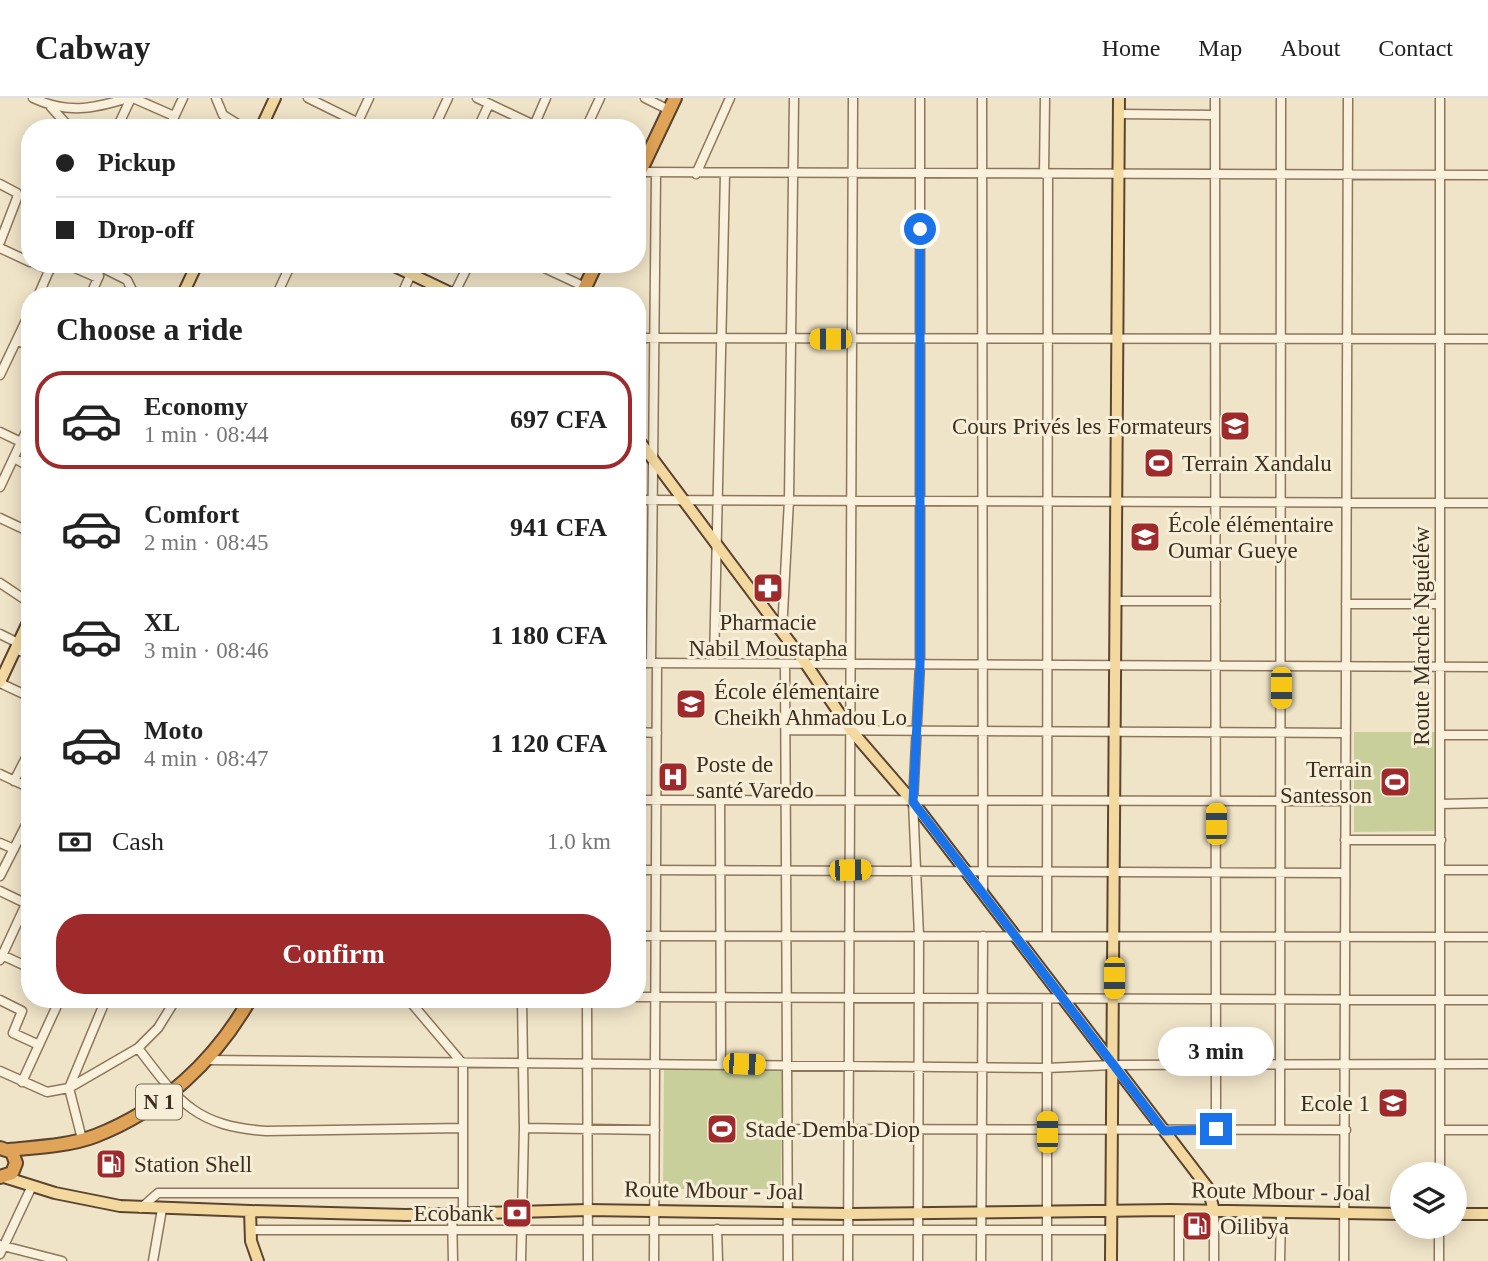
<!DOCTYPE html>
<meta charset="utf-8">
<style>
body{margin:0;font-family:Georgia,serif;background:#f6f6f6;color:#222;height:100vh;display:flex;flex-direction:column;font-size:26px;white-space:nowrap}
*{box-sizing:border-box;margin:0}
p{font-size:23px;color:#767676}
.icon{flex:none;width:38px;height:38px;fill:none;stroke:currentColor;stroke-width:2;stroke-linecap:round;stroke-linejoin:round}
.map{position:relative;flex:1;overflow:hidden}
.side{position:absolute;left:21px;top:189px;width:625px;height:721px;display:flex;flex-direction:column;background:#fff;border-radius:28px;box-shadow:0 4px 18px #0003}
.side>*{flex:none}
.banner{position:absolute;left:21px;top:21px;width:625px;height:154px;border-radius:28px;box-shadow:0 4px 18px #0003;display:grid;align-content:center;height:154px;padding:0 35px;background:#fff}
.tools{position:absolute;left:1390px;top:1064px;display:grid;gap:14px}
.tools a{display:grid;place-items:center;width:77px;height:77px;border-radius:50%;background:#fff;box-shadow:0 4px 18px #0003;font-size:35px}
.end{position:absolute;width:32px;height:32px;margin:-16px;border:9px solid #1a73e8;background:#fff;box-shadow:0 0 0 4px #fff}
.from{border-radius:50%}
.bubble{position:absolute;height:49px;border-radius:24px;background:#fff;box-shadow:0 4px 18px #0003;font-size:23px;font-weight:800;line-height:49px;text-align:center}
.car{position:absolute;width:21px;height:42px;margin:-21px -10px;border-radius:9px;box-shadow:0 0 5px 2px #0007;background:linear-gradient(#f5c518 24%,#345 0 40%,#f5c518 0 76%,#345 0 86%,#f5c518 0)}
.banner b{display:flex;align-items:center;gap:24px;height:66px;font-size:26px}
.banner b+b{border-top:2px solid #e0e0e0}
.banner i{width:18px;height:18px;background:#222}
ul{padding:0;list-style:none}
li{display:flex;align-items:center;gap:21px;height:98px;margin:0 14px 10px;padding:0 21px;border:4px solid transparent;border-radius:28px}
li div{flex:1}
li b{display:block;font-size:26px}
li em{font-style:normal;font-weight:800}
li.selected{border-color:#9e2a2b}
li>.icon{width:63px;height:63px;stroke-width:1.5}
h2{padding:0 35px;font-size:32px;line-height:84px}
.pay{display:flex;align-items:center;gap:18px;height:77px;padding:0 35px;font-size:26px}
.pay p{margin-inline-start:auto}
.action{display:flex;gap:14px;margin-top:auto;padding:14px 35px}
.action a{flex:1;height:80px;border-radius:28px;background:#9e2a2b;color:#fff;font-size:28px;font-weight:800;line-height:80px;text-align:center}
header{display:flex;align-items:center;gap:42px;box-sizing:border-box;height:98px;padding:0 35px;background:#fff;border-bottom:2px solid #e0e0e0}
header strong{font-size:33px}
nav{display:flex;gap:38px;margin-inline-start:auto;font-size:24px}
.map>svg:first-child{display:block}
.green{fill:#c9cf9b}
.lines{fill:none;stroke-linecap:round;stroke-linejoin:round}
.minor-casing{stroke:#8d765c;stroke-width:11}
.major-casing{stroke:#5b4430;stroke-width:14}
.highway-casing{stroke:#5b4430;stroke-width:16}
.minor{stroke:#faf1dc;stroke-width:8}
.major{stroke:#f3d9a0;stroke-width:10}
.highway{stroke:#e0a458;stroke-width:12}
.route{stroke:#1a73e8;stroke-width:9}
.labels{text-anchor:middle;stroke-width:6;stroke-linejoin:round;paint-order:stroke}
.shield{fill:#f7eed8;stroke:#756857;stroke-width:2}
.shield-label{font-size:21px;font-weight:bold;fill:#3d2e20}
.poi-label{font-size:23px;fill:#3d2e20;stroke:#f7eed8;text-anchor:start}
.street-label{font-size:23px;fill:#3d2e20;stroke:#f7eed8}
</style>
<header>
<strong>Cabway</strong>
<nav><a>Home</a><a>Map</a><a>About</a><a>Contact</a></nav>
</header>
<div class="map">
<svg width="1488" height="1163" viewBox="0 0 1488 1163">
<rect width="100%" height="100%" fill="#f0e4c8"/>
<!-- green -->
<path class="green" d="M1354 634H1435V733L1354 734Z
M664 972H782L781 1091H663Z"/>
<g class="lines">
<!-- minor casing -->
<g class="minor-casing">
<path id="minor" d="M33 0C67 16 93 11 128 0
M133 0 174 18
M216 0 223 17 244 30
M308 0 369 30
M477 0 534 27
M645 0 669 12
M982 0 983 795
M1215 0 1216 1031
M51 9 70 30
M1119 16 1215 17
M117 30 131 0
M169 30 183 0
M355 30 369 0
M434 30 448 0
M478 30 489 6
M533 30 546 0
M586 30 600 0
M640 74 1488 77
M696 76 730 0
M1044 76 1045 0
M0 86 17 95V100L0 144
M0 150 30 164
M36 166 50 172
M66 166 98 180
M536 166 585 189
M103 170 127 182 135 198
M38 198 52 166
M90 198 99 178
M276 198 291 166
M401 198 411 176
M453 198 469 166
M637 240 1488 241
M17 242 30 249
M0 277 30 214
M0 334 21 344
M14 360 30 369
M0 389 30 325
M637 402 1488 405
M0 420 30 434
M0 485 30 505
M1116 503H1216
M1346 506H1440
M782 534 789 402 794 0
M0 536 18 545
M16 551 30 557
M637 565 1488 569
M651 565 656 75
M714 565 725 76
M785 566 788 1163
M0 585 30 599
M787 632 1346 635
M637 634 657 635
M1440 637H1488
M0 676 30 690
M14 683 30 652
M637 702 1345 703
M720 702 721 966
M1440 706 1488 705
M1345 742H1441
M0 745 14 751
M637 772 1345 775
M1441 772H1488
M0 778 30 719
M0 793 29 807
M637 838 1488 839
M1047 838 1048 76
M2 857 30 870
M0 862 26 806
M637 899 1488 902
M229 901 246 909
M408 901 463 966V1115
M587 901 588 1163
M0 902 22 913 13 935 39 947
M138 950C179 1004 195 1028 266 1033L463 1030
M205 962 1047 970 1112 967 1488 966
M0 973 47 994 69 990 138 950 158 930 176 901
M22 984 60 901
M524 1030 655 1032
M1280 1030 1281 0
M788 1031 1346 1032
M1441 1032H1488
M82 1041 69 990 106 901
M1440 1076V0
M141 1110 158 1095H463
M1214 1113V1163
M452 1115 453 1163
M1439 1129V1163
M717 1131 718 1163
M250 1132H1112
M0 1147 62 1163
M0 1156 32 1088
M153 1163 162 1111
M521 1163 524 1030 522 901
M654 1163 657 565
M848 1163 853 0
M918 1163 919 838 913 704 920 566V0
M981 1163 983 838
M1047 1163V901
M1179 1163V1113
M1280 1163 1281 1116
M1344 1163 1348 0"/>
</g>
<!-- major casing -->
<g class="major-casing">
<path id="major" d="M261 30 275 0
M390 166 457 198
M182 198 197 166
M637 340 806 566 850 631 913 704 1208 1090 1214 1113
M0 584 30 520
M4 1079 55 1095 120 1108 250 1113 406 1117 588 1112 849 1116 1170 1112 1402 1116
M250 1113 251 1143 258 1163
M1454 1116H1488
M1111 1163 1119 0"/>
</g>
<!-- highway casing -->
<g class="highway-casing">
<path id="highway" d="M637 80 675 0
M581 198 596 166
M0 1050 12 1054 16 1065 12 1075 0 1079
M9 1052C37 1049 68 1048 95 1038 162 1012 215 963 250 901"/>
</g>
<!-- minor -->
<use href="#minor" class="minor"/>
<!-- major -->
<use href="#major" class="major"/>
<!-- highway -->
<use href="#highway" class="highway"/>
</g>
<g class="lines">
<!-- route -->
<path class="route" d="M920 131V566L913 704 1164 1033 1216 1031"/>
</g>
<!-- icons -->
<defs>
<g id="school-square" transform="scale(1.575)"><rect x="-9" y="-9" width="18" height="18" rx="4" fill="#9e2a2b" stroke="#f7eed8"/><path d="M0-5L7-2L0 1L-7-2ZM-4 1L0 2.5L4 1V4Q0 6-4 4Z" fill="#fff"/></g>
<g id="stadium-square" transform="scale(1.575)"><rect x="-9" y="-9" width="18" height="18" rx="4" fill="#9e2a2b" stroke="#f7eed8"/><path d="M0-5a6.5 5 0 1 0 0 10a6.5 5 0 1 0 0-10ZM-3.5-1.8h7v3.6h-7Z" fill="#fff"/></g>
<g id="pharmacy-square" transform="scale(1.575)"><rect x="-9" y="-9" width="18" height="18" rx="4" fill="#9e2a2b" stroke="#f7eed8"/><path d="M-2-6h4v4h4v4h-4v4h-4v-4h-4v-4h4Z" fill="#fff"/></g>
<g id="hospital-square" transform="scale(1.575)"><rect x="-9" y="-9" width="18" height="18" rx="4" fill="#9e2a2b" stroke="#f7eed8"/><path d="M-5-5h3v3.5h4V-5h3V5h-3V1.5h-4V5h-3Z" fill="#fff"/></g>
<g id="fuel-square" transform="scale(1.575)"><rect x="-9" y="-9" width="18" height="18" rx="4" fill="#9e2a2b" stroke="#f7eed8"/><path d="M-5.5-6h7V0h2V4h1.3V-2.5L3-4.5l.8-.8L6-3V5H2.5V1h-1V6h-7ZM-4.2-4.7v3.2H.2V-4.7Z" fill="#fff"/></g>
<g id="bank-square" transform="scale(1.575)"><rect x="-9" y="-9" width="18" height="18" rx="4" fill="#9e2a2b" stroke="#f7eed8"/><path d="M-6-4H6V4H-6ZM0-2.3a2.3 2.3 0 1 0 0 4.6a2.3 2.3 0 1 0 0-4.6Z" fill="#fff"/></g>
</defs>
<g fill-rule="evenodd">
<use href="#school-square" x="1235" y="328"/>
<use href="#stadium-square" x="1159" y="365"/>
<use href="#school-square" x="1145" y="439"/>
<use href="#pharmacy-square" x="768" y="490"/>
<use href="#school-square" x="691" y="606"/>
<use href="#hospital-square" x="673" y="679"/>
<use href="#stadium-square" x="1395" y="684"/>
<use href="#school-square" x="1393" y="1005"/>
<use href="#stadium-square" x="722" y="1031"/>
<use href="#fuel-square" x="111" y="1066"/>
<use href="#bank-square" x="517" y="1115"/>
<use href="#fuel-square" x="1197" y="1128"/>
</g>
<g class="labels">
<!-- shield labels -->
<rect class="shield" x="136" y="986.5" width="46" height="35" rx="5"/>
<g class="shield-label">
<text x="159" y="1011">N 1</text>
</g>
<!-- poi labels -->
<g class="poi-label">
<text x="1212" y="336" text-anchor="end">Cours Privés les Formateurs</text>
<text x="1182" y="373">Terrain Xandalu</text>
<text x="1168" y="434">École élémentaire<tspan x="1168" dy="26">Oumar Gueye</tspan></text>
<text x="768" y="532" text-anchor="middle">Pharmacie<tspan x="768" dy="26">Nabil Moustapha</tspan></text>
<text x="714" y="601">École élémentaire<tspan x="714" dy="26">Cheikh Ahmadou Lo</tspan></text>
<text x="696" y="674">Poste de<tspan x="696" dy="26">santé Varedo</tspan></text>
<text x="1372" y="679" text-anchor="end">Terrain<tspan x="1372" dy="26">Santesson</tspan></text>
<text x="1370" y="1013" text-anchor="end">Ecole 1</text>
<text x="745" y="1039">Stade Demba Diop</text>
<text x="134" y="1074">Station Shell</text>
<text x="494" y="1123" text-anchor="end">Ecobank</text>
<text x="1220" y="1136">Oilibya</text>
</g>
<!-- street labels -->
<g class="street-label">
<text transform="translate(1421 538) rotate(-90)" y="8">Route Marché Nguéléw</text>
<text transform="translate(714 1092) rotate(1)" y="8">Route Mbour - Joal</text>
<text transform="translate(1281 1093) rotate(1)" y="8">Route Mbour - Joal</text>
</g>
</g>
</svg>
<div class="tools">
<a><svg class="icon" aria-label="layers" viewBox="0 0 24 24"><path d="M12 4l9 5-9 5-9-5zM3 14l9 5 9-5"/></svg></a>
</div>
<i class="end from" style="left:920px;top:131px"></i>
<i class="end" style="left:1216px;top:1031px"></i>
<div class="bubble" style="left:1158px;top:929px;width:116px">3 min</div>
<i class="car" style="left:830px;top:241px;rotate:270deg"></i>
<i class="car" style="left:1281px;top:590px;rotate:180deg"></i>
<i class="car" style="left:1216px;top:726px;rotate:0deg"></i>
<i class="car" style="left:850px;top:772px;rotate:89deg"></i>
<i class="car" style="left:1114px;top:880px;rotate:180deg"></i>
<i class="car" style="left:744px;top:966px;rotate:92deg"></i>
<i class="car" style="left:1047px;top:1034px;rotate:0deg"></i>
<div class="banner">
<b><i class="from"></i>Pickup</b>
<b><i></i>Drop-off</b>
</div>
<section class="side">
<h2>Choose a ride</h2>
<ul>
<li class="selected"><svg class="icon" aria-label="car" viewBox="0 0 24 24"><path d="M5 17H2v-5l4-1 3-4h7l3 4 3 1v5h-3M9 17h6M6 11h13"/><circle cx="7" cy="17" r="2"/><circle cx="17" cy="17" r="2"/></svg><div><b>Economy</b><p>1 min · 08:44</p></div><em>697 CFA</em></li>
<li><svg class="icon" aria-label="car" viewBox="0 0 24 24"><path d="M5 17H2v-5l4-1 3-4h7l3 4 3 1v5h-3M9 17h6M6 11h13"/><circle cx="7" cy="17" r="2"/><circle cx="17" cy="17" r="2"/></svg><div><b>Comfort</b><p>2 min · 08:45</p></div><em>941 CFA</em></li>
<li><svg class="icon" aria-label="car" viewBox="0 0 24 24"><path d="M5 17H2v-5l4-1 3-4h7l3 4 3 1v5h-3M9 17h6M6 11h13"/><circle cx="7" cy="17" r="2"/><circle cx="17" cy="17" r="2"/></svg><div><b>XL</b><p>3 min · 08:46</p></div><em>1 180 CFA</em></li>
<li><svg class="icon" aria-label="car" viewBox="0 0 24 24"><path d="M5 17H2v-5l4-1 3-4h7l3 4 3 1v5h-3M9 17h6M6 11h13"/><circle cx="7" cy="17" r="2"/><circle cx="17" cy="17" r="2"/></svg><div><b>Moto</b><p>4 min · 08:47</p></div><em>1 120 CFA</em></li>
</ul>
<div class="pay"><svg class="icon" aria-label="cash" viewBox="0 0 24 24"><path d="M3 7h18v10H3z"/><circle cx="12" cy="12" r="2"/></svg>Cash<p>1.0 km</p></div>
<div class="action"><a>Confirm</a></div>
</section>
</div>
